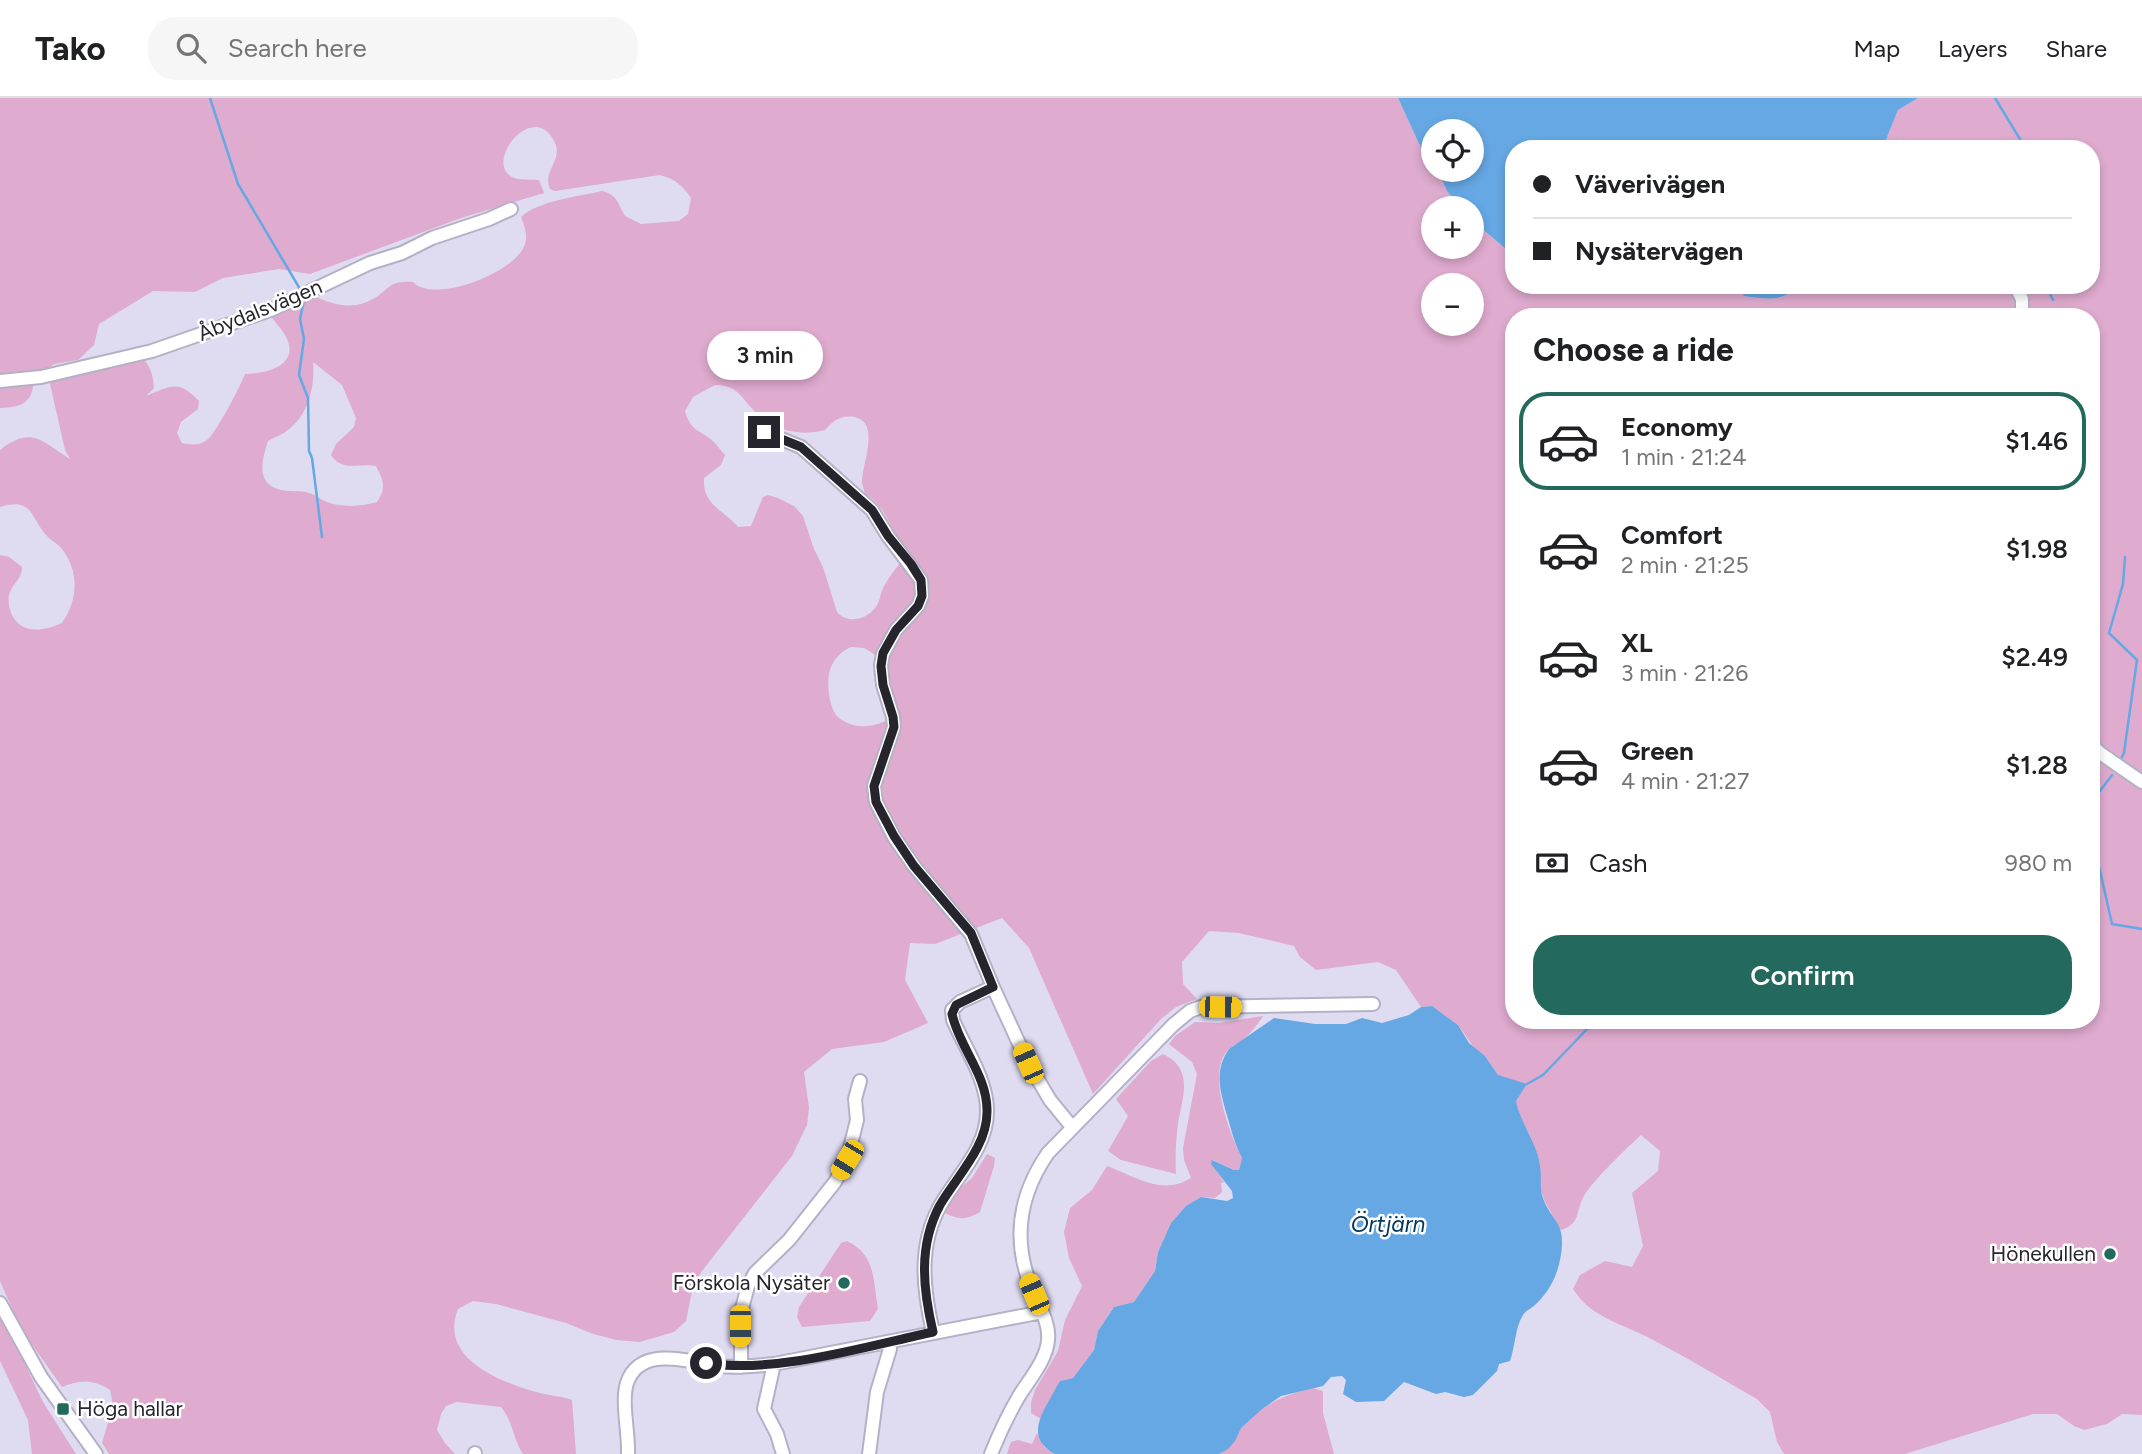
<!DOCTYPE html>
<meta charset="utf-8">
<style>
body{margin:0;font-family:Figtree,sans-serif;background:#f6f6f6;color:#202124;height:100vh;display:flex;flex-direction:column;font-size:26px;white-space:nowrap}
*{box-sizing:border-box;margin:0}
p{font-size:23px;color:#757577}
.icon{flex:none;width:38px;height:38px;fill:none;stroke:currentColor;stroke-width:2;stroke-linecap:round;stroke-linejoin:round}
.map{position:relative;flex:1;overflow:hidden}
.sheet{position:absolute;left:1505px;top:210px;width:595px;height:721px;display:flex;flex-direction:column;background:#fff;border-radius:28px;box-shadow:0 4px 10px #0003}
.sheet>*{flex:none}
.hud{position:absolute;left:1505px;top:42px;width:595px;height:154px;border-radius:28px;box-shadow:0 4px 10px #0003;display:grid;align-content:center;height:154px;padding:0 28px;background:#fff}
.fabs{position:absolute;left:1421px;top:21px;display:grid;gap:14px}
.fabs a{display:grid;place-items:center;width:63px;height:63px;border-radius:50%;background:#fff;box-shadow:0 4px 10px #0003;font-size:35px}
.end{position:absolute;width:32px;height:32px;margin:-16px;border:9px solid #26252d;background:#fff;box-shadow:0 0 0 4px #fff}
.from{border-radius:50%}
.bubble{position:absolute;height:49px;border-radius:24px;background:#fff;box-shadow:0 4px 10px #0003;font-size:23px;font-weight:600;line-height:49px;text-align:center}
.car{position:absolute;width:21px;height:42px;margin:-21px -10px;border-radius:9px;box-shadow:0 0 5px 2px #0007;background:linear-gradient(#f5c518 24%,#345 0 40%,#f5c518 0 76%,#345 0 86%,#f5c518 0)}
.hud b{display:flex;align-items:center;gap:24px;height:66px;font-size:26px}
.hud b+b{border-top:2px solid #e0e0e0}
.hud i{width:18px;height:18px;background:#202124}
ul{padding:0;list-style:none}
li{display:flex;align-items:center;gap:21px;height:98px;margin:0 14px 10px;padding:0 14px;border:4px solid transparent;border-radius:28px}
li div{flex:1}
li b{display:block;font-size:26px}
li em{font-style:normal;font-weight:600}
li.on{border-color:#23695d}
li>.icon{width:63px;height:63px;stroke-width:1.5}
h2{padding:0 28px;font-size:32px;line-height:84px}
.pay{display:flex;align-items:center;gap:18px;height:77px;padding:0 28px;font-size:26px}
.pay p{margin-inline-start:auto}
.primary-button{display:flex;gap:14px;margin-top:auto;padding:14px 28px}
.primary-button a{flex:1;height:80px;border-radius:28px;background:#23695d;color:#fff;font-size:28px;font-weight:600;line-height:80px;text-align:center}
header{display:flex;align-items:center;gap:42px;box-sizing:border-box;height:98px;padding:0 35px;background:#fff;border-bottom:2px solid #e0e0e0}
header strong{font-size:33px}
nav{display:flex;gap:38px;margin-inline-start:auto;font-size:24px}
.search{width:490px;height:63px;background:#f6f6f6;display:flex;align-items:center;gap:18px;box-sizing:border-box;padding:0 24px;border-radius:28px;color:#757577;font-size:26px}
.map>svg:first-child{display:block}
.green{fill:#dfabcf;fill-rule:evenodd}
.water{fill:#66a8e4}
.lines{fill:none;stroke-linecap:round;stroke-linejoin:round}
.stream{stroke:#66a8e4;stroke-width:2.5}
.minor-casing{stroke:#b4b1c6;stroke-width:16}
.minor{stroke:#fff;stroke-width:12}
.route{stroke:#26252d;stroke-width:9}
.poi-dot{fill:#23695d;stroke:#fff;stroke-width:2.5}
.labels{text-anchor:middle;stroke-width:5;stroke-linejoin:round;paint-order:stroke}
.street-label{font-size:21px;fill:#26252d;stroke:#fff}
.poi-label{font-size:21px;fill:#26252d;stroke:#fff;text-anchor:end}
.water-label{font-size:23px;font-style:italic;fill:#03375e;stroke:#fff}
</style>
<header>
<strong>Tako</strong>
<div class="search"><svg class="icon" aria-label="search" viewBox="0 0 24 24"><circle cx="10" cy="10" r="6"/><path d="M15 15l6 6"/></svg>Search here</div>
<nav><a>Map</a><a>Layers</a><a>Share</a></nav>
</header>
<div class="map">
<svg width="2142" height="1356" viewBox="0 0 2142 1356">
<rect width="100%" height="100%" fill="#dfdcf2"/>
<!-- green -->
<path class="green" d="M0 0H1398L1426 61 1433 68V72L1439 73 1447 93 1462 110H1433V149H1472V122L1514 158V187H1641L1664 191 1673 188 1695 190 1736 187 1745 198C1765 201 1783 205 1799 187H2091V51H1884L1887 39 1898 12 1918 0H2142V1317L2122 1316 2107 1326 2084 1332 2074 1328 2057 1316H2033L1905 1356H1784L1777 1344 1770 1314 1757 1301C1722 1281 1688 1260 1653 1242 1624 1226 1592 1221 1573 1191L1580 1177 1605 1163 1632 1169 1643 1148 1632 1095 1658 1073 1660 1053 1641 1037C1628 1049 1593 1082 1584 1098 1575 1113 1582 1125 1561 1132L1545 1104 1539 1087 1540 1068 1530 1037 1518 1016 1516 1003 1485 958 1475 951 1458 927 1432 908 1421 909 1396 872 1378 864 1316 872 1300 859 1294 848 1239 835 1209 833 1182 864 1183 886 1197 901 1176 909 1161 921 1093 996 1029 850 1002 820 935 846 910 845 905 882 928 925 884 944 832 951 804 974 809 1010 807 1027 792 1058 702 1173 693 1188 686 1223 674 1234 640 1244 617 1242 593 1236 566 1225 496 1206 473 1203 458 1211C438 1261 502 1285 540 1295 551 1298 562 1298 572 1302L576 1356H523C513 1341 513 1323 501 1309L457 1304 446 1308 441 1316 437 1332 445 1345 455 1356H109L102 1345 113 1307 110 1292C94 1281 79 1282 62 1289L21 1231 0 1183V457L9 459 22 469C22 481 14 484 10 494 7 501 9 510 12 517 22 537 44 533 62 525 78 502 80 473 61 450 57 445 52 443 48 439 30 421 34 398 0 409V352C32 327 42 344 70 361L65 352 48 277 138 256C150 266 153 275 154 290L146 298C171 288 178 281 199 303L198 311 181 324 177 335 182 345C192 347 201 348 209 340 218 331 240 289 245 276 265 276 299 268 287 241 284 233 276 226 271 218L314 198C336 208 356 213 378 198 392 187 393 183 413 184 434 207 518 173 525 146 528 137 524 127 521 119 537 103 580 98 602 93 617 96 618 106 625 118L641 126 679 123 688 116 691 100C683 88 675 81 660 77L555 93 550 91C542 73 563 62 555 45 535 0 483 63 512 79 520 83 530 81 539 82L544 95 461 120 310 176 279 171 223 180 195 194 153 193 99 226 94 247 78 262 54 266 34 282C32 305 23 309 0 310ZM1433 187H1472V226H1433ZM1514 219H2091V922H1514ZM313 264 342 287 356 320 354 329 336 346 331 357C342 374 359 365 376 368 383 382 387 389 377 404 361 409 338 410 323 402 318 400 315 396 309 395 300 392 290 394 281 392 255 386 262 362 268 343 275 339 282 337 288 332 309 316 315 288 313 264ZM715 287C731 287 738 293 747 305 768 330 794 340 825 332 834 322 841 317 854 319 882 324 861 368 862 385 863 388 864 392 865 396 887 407 890 435 908 452 901 466 890 476 883 490 880 497 880 504 875 510 866 522 847 526 837 514L823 469 814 451 803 418 794 408 778 400 768 397 763 399 751 428 738 429C723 411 702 407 704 380L721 367 725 357C721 353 717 347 713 343 699 331 691 334 685 313L693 299ZM851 549 864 550 887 564 891 597 898 615C882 628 857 635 838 619 829 611 826 584 830 572 833 562 841 553 851 549Z
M1263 918C1257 928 1250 935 1242 943 1237 946 1232 948 1228 952 1206 974 1230 1037 1242 1060L1239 1072H1234L1213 1062 1212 1066 1224 1084 1221 1085 1222 1094 1215 1100 1201 1099 1186 1108 1171 1125 1158 1154 1155 1173 1134 1204 1114 1209 1098 1233 1094 1252 1073 1280 1060 1283 1041 1321 1031 1315V1305L1035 1292 1058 1253 1065 1222 1082 1188 1069 1160 1064 1134 1070 1110 1092 1092 1107 1068C1136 1079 1162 1098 1191 1080L1184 1062 1183 1050 1197 976 1192 964 1169 946 1175 938 1195 924 1219 925Z
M1163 956C1194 971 1183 998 1178 1025 1176 1043 1175 1059 1176 1076L1121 1062 1108 1053 1128 1018 1116 1001 1151 963Z
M987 1056 995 1060 994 1068 980 1114C967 1122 958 1122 945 1115L953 1096 972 1080Z
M847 1143C876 1157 873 1182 878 1211L870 1223 802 1229 797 1219 799 1209 841 1145Z
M0 1214 43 1304 76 1356H32L28 1322 0 1263Z
M1313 1290 1323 1293V1315L1334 1356H1219C1231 1349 1232 1341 1240 1331 1259 1307 1285 1297 1313 1290Z
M1037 1335 1045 1350 1055 1356H1007L1011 1344 1018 1342 1032 1346Z"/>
<!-- water -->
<path class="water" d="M1398 0H1918L1898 12 1887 39 1884 51H1514V158L1472 122V110H1462L1447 93 1438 72H1472V33H1433V68L1426 61Z
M1736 187H1798C1783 205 1766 201 1744 198Z
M1432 908 1458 927 1469 945 1485 958 1498 977 1527 986 1516 1003C1520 1025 1537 1044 1540 1068 1542 1080 1539 1089 1543 1100 1546 1110 1554 1119 1559 1128 1565 1142 1561 1162 1556 1176 1552 1187 1544 1199 1535 1207 1531 1211 1526 1212 1523 1217 1515 1229 1515 1250 1510 1263L1499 1266 1497 1273 1473 1297 1464 1299 1445 1294 1436 1296 1404 1284 1384 1303 1356 1304 1343 1296 1346 1282 1342 1278 1331 1279 1323 1288 1281 1298 1262 1311 1241 1330 1235 1343 1228 1351 1219 1356H1055C1022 1338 1045 1312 1057 1288L1060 1283 1073 1280 1094 1252 1098 1233 1114 1209 1134 1204 1155 1173 1158 1154 1171 1125 1186 1108 1201 1099 1227 1103 1233 1100 1232 1093 1211 1066 1212 1062 1234 1072H1239L1242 1060C1234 1045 1231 1030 1226 1014 1220 992 1214 972 1229 951L1274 920 1315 926H1346L1362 920 1382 925 1409 917 1421 909Z"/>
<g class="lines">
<!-- stream -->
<path class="stream" d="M210 0 238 86 300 191
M1995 0 2026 51
M2046 187 2053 202
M304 202 300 221 304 241 299 277 308 300 309 353 312 360 322 439
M2056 219 2058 211
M2120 663 2124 655 2137 562 2109 535 2123 486 2125 459
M2091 705 2112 677
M2091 733 2112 826 2142 831
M1527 986 1543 977 1589 929 1593 922"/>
<!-- minor casing -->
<g class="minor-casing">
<path id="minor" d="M2015 187 2022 201V219
M0 283 41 279 152 253 273 211 370 165 402 155 432 140 489 121 511 111
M764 334 801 349 872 412 888 438 921 482 922 498 918 508 896 532 883 556 881 567 883 587 893 619 894 629 874 688 876 704 894 739 914 768 971 836 993 889 1028 965 1050 1002 1072 1029
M2091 646 2100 655 2142 684
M0 1205 41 1279 96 1356
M933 1234C923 1191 918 1148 940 1108 957 1078 988 1049 987 1012 987 982 965 950 953 922L952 912 960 904 993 889
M774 1266 764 1311 777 1336 783 1356
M741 1269V1214L748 1188 755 1175 789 1142 835 1084 847 1062 857 1022 855 1001 860 983
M475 1355V1356
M628 1356C629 1335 621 1304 627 1285 640 1246 691 1264 720 1268 738 1270 756 1268 774 1266L1042 1214
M869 1356 877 1294 890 1251 889 1244
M991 1356C999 1336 1008 1317 1019 1298 1029 1282 1047 1261 1048 1242 1050 1224 1038 1207 1032 1191 1012 1143 1019 1097 1048 1055L1173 927 1190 913 1201 909 1373 906"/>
</g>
<!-- minor -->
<use href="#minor" class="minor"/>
</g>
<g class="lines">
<!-- route -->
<path class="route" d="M706 1265C775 1276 864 1249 933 1234 923 1191 918 1148 940 1107 957 1078 988 1048 987 1012 987 977 959 949 952 916L956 907 993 889 971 835 914 768 894 738 876 704 874 688 894 629 893 619 883 587 881 568 883 555 896 532 918 508 922 498 921 482 911 466 888 438 872 412 801 349 764 334"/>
</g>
<!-- markers -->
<g class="poi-dot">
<circle cx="2110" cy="1156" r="7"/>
<circle cx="844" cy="1185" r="7"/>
<rect x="56" y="1304" width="14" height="14" rx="3.5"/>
</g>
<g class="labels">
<!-- street labels -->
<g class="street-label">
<text transform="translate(260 212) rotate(-22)" y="7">Åbydalsvägen</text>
</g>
<!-- poi labels -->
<g class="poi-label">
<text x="2096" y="1163">Hönekullen</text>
<text x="830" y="1192">Förskola Nysäter</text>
<text x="77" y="1318" text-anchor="start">Höga hallar</text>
</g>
<!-- water labels -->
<g class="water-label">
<text x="1388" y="1134">Örtjärn</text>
</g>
</g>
</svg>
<div class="fabs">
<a><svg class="icon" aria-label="locate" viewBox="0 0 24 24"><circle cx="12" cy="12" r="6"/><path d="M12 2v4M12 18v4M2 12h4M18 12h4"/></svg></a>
<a>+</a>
<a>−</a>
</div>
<i class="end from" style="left:706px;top:1265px"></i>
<i class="end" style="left:764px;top:334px"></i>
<div class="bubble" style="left:707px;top:233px;width:116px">3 min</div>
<i class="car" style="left:1220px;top:909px;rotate:91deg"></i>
<i class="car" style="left:1028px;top:965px;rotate:336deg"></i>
<i class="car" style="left:847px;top:1062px;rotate:211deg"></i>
<i class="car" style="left:1034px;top:1196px;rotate:337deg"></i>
<i class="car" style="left:740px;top:1228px;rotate:180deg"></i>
<div class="hud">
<b><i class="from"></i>Väverivägen</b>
<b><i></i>Nysätervägen</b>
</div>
<section class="sheet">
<h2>Choose a ride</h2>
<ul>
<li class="on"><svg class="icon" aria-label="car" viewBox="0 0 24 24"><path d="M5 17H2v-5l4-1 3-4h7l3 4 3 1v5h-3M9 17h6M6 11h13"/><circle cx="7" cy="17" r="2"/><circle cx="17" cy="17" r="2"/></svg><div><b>Economy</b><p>1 min · 21:24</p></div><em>$1.46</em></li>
<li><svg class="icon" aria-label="car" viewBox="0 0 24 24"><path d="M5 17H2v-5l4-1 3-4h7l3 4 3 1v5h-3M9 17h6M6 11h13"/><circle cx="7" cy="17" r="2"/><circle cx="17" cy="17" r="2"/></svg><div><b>Comfort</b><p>2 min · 21:25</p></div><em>$1.98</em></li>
<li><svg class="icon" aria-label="car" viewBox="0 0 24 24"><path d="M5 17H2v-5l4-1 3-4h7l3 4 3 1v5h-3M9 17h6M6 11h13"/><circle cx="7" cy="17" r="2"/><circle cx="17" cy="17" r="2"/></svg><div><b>XL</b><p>3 min · 21:26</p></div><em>$2.49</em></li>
<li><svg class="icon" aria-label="car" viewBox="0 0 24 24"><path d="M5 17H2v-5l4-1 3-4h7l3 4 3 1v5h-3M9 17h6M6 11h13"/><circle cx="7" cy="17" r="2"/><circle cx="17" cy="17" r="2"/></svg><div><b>Green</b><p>4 min · 21:27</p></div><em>$1.28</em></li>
</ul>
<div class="pay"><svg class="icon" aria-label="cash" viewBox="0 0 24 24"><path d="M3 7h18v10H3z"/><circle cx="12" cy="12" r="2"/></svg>Cash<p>980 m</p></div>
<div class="primary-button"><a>Confirm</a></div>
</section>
</div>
